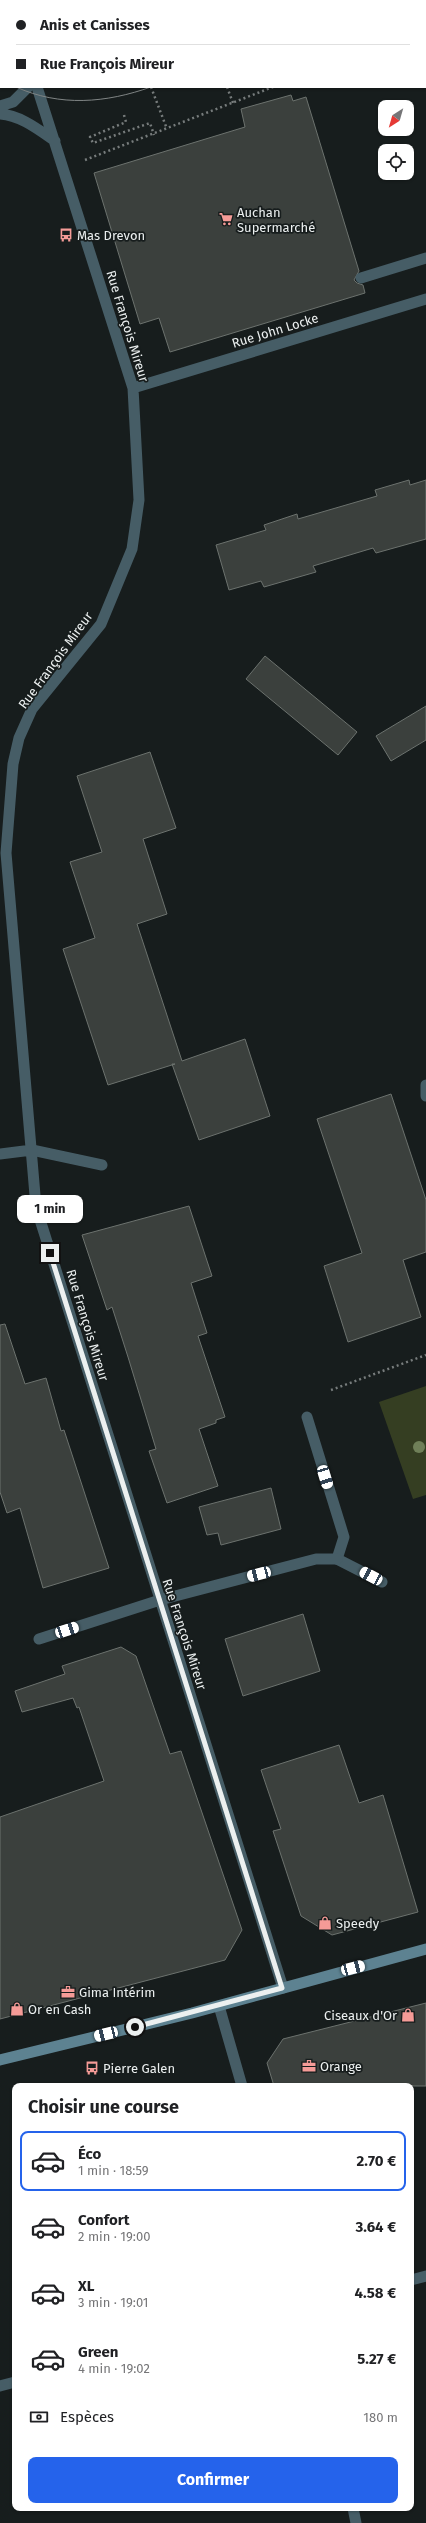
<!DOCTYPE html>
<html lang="fr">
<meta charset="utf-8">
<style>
body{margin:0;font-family:"Fira Sans",sans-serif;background:#f6f6f6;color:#202124;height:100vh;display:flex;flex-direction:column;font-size:15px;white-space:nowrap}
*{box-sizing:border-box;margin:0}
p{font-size:13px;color:#757577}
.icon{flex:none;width:22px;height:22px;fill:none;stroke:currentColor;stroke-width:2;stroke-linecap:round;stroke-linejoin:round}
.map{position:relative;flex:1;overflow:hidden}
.side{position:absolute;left:12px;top:2083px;width:402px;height:428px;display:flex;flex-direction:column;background:#fff;border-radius:8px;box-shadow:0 1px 3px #0004}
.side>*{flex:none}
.hud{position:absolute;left:0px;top:0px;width:426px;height:88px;box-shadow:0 1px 3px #0004;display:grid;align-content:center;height:88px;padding:0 16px;background:#fff}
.needle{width:26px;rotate:217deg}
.fabs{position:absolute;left:378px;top:100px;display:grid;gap:8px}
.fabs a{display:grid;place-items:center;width:36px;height:36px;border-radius:8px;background:#fff;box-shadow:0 1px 3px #0004;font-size:20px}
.end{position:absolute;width:18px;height:18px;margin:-9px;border:5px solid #ecf0f0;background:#111;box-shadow:0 0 0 2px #111}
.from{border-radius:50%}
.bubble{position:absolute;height:28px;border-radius:8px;background:#fff;box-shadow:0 1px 3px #0004;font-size:13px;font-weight:700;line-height:28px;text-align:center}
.car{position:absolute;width:12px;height:24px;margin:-12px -6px;border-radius:5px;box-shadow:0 0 3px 1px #0007;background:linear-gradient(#fff 24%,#345 0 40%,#fff 0 76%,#345 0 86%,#fff 0)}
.hud b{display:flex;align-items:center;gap:14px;height:38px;font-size:15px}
.hud b+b{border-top:1px solid #e0e0e0}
.hud i{width:10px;height:10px;background:#202124}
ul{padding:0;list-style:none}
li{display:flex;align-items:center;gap:12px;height:60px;margin:0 8px 6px;padding:0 8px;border:2px solid transparent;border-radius:8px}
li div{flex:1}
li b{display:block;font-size:15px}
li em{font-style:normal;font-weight:700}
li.on{border-color:#2563eb}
li>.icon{width:36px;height:36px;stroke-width:1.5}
h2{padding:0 16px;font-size:18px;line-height:48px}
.pay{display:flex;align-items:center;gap:10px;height:44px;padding:0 16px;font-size:15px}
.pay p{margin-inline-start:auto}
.cta{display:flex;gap:8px;margin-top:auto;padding:8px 16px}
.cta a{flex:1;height:46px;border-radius:8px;background:#2563eb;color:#fff;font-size:16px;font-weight:700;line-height:46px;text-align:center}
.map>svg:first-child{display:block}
.green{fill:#353e22}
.building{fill:#3b403d;stroke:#6c726e}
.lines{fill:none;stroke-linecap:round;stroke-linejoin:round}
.path{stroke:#777c7c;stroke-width:2.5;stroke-dasharray:2 3;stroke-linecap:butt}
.service{stroke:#465d66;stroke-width:11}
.minor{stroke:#465d66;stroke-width:11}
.secondary{stroke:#5d8291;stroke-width:11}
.tram{stroke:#808585;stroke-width:1}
.tree{fill:#6f7f58}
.route{stroke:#ecf0f0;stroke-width:5}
.labels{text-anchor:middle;stroke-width:3.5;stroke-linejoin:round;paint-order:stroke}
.poi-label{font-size:13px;fill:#ecf0f0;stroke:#171d1d;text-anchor:start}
.street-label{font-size:13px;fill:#ecf0f0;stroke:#171d1d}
</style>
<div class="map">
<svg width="426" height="2523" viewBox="0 0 426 2523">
<rect width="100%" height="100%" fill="#171d1d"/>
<!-- green -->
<path class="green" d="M426 1386V1495L413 1499 379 1402Z"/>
<!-- building -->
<path class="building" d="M291 95 293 101 306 97 359 271 354 280 357 283 363 285 365 293 170 352 159 318 140 324 94 173 245 127 241 109Z
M409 480 410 485 426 480V539L376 553 373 548 313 566 316 572 264 587 261 581 229 590 216 545 266 530 264 525 297 514 298 519 377 496 375 490Z
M265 656 357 732 338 755 246 679Z
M426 706V740L391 761 376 736Z
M150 752 176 828 143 839 167 914 137 924 182 1061 245 1039 270 1116 199 1140 172 1064H175L108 1085 63 949 95 938 70 862 102 852 77 776Z
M391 1094 426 1200V1252L403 1260 421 1317 348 1342 324 1266 362 1253 317 1119Z
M189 1206 212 1276 191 1283 207 1333 198 1336 225 1417 216 1420V1423L199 1429 218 1486 167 1503 149 1451 156 1449 128 1357 112 1307 107 1310 82 1235Z
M5 1324 25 1384 46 1378 61 1431 64 1430 109 1568 43 1588 20 1508 7 1513 0 1492V1325Z
M271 1488 281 1529 221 1545 218 1533 207 1535 199 1507Z
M303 1614 320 1671 243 1696 225 1639Z
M121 1647 136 1656 170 1754 181 1751 242 1930 225 1960 0 2019V1817L104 1781 79 1707 77 1708 73 1698 22 1712 15 1691 65 1674 62 1666Z
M339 1745 359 1803 383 1795 418 1912 332 1935 301 1916 273 1831 281 1829 261 1770Z
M426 2003V2086H274L267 2063 283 2039Z"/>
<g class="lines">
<!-- path -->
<path class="path" d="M113 0 114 1
M151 87 167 129
M227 87 233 103
M124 115 126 122 90 137 93 143 150 123 154 135
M85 160 273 87
M331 1390 426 1355"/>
<!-- service -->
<path class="service" d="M361 278 426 258
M426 1085V1096
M32 1150 102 1165
M307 1417 344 1537 337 1559 382 1582"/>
<!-- minor -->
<path class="minor" d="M6 0 7 1
M53 0 54 1
M215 1 218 0
M0 66 1 65
M37 87 133 388 139 500 132 549 101 624 32 709 19 738 13 764 6 853 36 1207 283 1988
M0 106 13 102 28 87
M0 114C20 115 39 130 55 141
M133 388 426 299
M0 1154 32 1150
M39 1639 160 1600 316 1559H337
M219 2006 242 2086
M411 2280 426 2276
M0 2386 15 2382
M353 2508 356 2523"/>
<!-- secondary -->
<path class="secondary" d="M0 2060 192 2013 426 1949"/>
<!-- tram -->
<path class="tram" d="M331 1 334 0
M391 1 394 0
M0 50H1
M0 77 1 78
M16 87C60 107 106 103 151 87"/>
</g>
<!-- trees -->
<circle class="tree" cx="419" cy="1447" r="6"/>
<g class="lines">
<!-- route -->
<path class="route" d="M50 1253 282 1988 135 2027"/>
</g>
<!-- icons -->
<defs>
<g id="supermarket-bare" transform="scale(1.08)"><path d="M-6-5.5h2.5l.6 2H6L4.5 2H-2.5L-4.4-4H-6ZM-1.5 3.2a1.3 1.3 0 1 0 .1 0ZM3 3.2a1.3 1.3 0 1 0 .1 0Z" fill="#f59b97" stroke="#171d1d" stroke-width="2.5" paint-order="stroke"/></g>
<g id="bus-bare" transform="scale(1.08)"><path d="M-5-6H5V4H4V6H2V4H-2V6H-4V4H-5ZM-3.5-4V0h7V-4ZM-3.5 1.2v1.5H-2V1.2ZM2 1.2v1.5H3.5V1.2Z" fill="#f59b97" stroke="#171d1d" stroke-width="2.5" paint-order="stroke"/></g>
<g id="shop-bare" transform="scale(1.08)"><path d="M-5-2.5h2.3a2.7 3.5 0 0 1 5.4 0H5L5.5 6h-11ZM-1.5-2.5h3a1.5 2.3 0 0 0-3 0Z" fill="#f59b97" stroke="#171d1d" stroke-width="2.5" paint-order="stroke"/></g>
<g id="office-bare" transform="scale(1.08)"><path d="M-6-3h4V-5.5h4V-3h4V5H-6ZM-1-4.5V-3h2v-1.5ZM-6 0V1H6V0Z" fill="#f59b97" stroke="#171d1d" stroke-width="2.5" paint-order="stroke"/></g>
</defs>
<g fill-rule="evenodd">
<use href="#supermarket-bare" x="226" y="219"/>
<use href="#bus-bare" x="66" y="235"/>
<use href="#shop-bare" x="325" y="1923"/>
<use href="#office-bare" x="68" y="1992"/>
<use href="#shop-bare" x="17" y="2009"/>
<use href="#shop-bare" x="408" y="2015"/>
<use href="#office-bare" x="309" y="2066"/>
<use href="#bus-bare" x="92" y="2068"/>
</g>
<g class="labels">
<!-- poi labels -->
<g class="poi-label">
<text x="237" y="217">Auchan<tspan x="237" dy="15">Supermarché</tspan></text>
<text x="77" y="240">Mas Drevon</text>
<text x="336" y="1928">Speedy</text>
<text x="79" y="1997">Gima Intérim</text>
<text x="28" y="2014">Or en Cash</text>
<text x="397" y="2020" text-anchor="end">Ciseaux d'Or</text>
<text x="320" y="2071">Orange</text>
<text x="103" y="2073">Pierre Galen</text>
</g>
<!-- street labels -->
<g class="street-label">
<text transform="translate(128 326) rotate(73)" y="5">Rue François Mireur</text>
<text transform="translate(275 330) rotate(-17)" y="5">Rue John Locke</text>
<text transform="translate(55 660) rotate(-54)" y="5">Rue François Mireur</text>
<text transform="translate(88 1325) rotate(73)" y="5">Rue François Mireur</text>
<text transform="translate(185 1634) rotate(72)" y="5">Rue François Mireur</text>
</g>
</g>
</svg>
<div class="fabs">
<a><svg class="needle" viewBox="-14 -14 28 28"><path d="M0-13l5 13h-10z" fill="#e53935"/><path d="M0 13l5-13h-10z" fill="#757577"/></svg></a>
<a><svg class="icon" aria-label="locate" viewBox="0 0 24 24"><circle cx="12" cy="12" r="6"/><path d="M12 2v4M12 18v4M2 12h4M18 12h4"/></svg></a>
</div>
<i class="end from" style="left:135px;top:2027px"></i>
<i class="end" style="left:50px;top:1253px"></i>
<div class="bubble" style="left:17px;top:1195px;width:66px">1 min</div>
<i class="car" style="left:325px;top:1477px;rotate:163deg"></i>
<i class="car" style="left:259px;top:1574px;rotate:255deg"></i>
<i class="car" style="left:371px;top:1576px;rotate:298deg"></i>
<i class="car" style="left:67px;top:1630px;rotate:72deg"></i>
<i class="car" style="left:353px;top:1968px;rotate:75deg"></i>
<i class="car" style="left:106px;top:2034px;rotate:256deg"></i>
<div class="hud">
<b><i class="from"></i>Anis et Canisses</b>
<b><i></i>Rue François Mireur</b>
</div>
<section class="side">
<h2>Choisir une course</h2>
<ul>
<li class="on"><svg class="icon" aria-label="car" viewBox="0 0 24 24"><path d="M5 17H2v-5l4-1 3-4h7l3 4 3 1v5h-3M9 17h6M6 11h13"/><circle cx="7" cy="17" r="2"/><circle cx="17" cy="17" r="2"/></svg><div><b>Éco</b><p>1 min · 18:59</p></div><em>2.70 €</em></li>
<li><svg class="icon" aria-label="car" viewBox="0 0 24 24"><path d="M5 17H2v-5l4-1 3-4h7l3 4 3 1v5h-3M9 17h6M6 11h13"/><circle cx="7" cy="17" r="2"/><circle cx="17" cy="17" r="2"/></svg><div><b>Confort</b><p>2 min · 19:00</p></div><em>3.64 €</em></li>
<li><svg class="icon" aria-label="car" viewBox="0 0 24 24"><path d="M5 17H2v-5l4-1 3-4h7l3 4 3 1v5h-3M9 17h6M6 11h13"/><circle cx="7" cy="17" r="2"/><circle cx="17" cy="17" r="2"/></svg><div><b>XL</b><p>3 min · 19:01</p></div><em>4.58 €</em></li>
<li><svg class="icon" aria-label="car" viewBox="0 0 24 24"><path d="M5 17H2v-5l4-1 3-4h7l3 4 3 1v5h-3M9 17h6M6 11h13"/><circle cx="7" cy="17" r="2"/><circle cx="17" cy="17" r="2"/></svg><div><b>Green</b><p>4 min · 19:02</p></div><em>5.27 €</em></li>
</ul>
<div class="pay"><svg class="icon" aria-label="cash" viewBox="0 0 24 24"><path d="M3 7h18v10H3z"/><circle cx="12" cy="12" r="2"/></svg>Espèces<p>180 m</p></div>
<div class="cta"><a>Confirmer</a></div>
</section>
</div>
